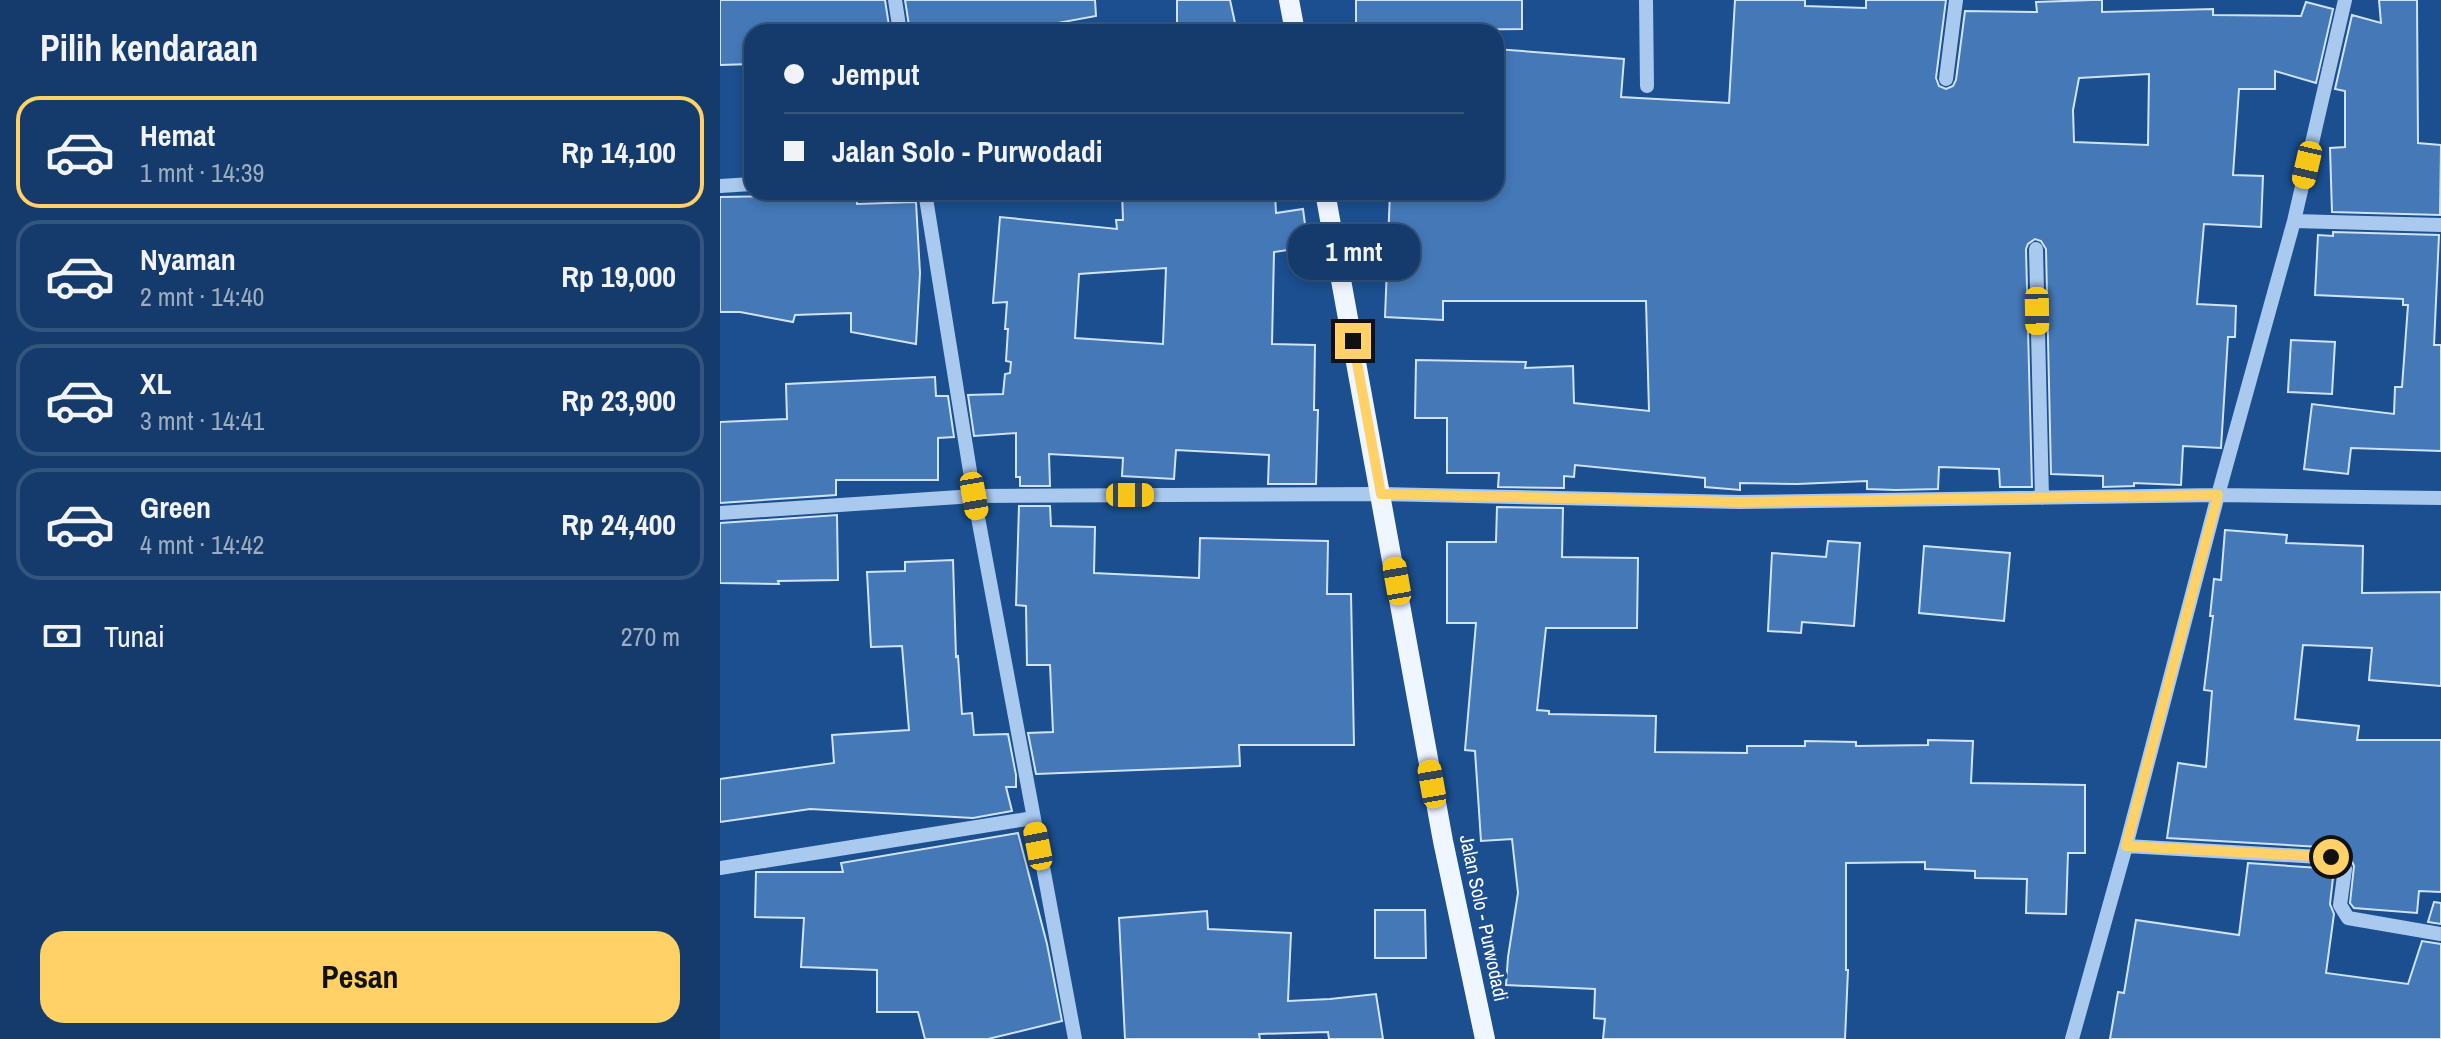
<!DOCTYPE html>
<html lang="id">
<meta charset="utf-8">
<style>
body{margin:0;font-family:"Archivo Narrow",sans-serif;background:#214673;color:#f1f3f6;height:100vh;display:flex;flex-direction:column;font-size:30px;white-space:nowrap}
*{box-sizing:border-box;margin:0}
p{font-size:26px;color:#9dadc1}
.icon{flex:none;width:44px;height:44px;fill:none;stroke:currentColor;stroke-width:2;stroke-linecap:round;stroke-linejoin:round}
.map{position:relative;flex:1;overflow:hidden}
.panel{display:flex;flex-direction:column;background:#143b6b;width:720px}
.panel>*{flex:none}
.banner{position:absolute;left:24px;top:24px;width:760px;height:176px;border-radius:24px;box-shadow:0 4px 12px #0003,0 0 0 2px #33557e;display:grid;align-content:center;height:176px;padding:0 40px;background:#143b6b}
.end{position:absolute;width:36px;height:36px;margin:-18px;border:10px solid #ffd166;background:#111;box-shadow:0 0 0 4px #111}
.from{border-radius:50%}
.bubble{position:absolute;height:56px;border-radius:24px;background:#143b6b;box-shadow:0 4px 12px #0003,0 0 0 2px #33557e;font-size:26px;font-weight:700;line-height:56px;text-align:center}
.car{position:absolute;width:24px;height:48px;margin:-24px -12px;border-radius:10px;box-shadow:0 0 6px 2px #0007;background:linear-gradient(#f5c518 24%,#345 0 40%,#f5c518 0 76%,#345 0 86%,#f5c518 0)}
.banner b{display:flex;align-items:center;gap:28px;height:76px;font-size:30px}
.banner b+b{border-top:2px solid #33557e}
.banner i{width:20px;height:20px;background:#f1f3f6}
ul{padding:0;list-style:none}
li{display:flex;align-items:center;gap:24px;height:112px;margin:0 16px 12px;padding:0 24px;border:4px solid #33557e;border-radius:24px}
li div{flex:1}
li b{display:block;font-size:30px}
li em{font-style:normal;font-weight:700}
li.on{border-color:#ffd166}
li>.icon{width:72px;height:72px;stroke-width:1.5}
h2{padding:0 40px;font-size:36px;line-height:96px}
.pay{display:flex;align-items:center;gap:20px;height:88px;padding:0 40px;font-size:30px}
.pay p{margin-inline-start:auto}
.primary-button{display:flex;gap:16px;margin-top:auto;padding:16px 40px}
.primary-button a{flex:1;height:92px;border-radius:24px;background:#ffd166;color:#111;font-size:32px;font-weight:700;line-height:92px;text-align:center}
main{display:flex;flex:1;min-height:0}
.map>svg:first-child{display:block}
.building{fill:#4478b7;stroke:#cfe3fa;stroke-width:2;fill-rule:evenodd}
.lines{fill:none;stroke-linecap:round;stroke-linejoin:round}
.minor{stroke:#a9c9ee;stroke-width:14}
.major{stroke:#f0f6ff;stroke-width:20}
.route{stroke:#ffd166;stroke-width:10}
.labels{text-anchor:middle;stroke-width:7;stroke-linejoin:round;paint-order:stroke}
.street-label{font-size:20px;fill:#fff;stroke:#1b4f8f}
</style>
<main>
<section class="panel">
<h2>Pilih kendaraan</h2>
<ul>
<li class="on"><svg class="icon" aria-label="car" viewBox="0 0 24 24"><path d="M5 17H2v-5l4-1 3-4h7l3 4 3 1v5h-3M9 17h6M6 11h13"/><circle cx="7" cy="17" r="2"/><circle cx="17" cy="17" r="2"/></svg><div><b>Hemat</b><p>1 mnt · 14:39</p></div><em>Rp 14,100</em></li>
<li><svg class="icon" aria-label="car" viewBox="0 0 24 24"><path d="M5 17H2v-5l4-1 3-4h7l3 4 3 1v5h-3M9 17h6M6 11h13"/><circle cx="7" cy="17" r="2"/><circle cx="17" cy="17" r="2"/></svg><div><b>Nyaman</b><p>2 mnt · 14:40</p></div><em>Rp 19,000</em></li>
<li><svg class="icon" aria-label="car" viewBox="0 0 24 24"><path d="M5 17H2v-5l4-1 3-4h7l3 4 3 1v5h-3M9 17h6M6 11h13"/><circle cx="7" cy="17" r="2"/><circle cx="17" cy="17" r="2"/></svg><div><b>XL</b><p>3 mnt · 14:41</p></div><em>Rp 23,900</em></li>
<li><svg class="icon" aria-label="car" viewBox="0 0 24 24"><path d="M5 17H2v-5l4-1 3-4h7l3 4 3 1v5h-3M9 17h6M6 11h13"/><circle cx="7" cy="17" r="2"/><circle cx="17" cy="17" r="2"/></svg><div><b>Green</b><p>4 mnt · 14:42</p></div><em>Rp 24,400</em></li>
</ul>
<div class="pay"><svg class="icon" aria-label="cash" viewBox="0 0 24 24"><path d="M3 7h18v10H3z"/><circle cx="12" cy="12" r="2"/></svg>Tunai<p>270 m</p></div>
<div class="primary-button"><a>Pesan</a></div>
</section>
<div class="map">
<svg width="1721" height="1039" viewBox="0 0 1721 1039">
<rect width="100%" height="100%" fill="#1b4f8f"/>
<!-- building -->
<path class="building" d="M0 0H165L170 32H32V64L0 65Z
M185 0H375L376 16 305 29 306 32H190Z
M457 0H510L517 32H457Z
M636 0H802V29L636 31Z
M1015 0H1085V6L1146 8V0H1226L1216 78 1219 86 1226 89 1233 86 1236 80 1245 11 1317 12 1316 2 1373 0H1382V12L1493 9V15L1581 16 1586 2 1613 9 1596 83 1555 71V89H1519L1513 175 1543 176 1541 227 1484 224 1477 304 1516 306 1515 337H1508L1501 448 1463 446 1461 485 1414 483V486L1383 487V476L1331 474 1326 249 1321 241 1315 239 1308 244 1306 249 1312 487H1280L1279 469 1219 467 1218 489 1176 490 1147 489V481L1077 484 1020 483V490L985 487V478L855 465 854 477 844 476V488L778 487 779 473H727V418H695L696 360 806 362 805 368 853 366 854 403 929 411 926 301H723V320L665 317 670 192H776V49L904 59 901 97 1009 103ZM1429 74 1428 145 1354 142 1353 110 1359 78Z
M1659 0H1697L1698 143 1721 145 1720 215 1612 212 1610 148 1625 147V91L1615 89 1632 15 1661 23Z
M402 192H555L556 213 583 209 588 247 554 252 552 344 595 345 594 410H598L596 484H548L549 455 456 450 454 479 402 476 403 458 329 454 330 486H300V477H296V433L254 436 248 395 283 394 285 374 290 373 291 362 286 361 288 329H285L287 302 273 303 280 217 397 229 396 220H403ZM446 268 443 344 355 338 359 274Z
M137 195V204L196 202 200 273 196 344 131 332V313L75 315 73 322 20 312H0V197Z
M1613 232 1719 235 1714 345H1721V451L1631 448 1628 474 1584 469 1592 404 1674 414 1675 387H1682L1688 305H1683V299L1595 295 1598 235 1613 236Z
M1571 340 1615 342 1612 394 1568 392Z
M215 377 216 396H228L234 437 218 438V480H116V495L0 503V422L67 419 66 384Z
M299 506H330L331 526 375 527 374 573 479 578 480 538 608 541 607 594H631L634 745H519L520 766 316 774 308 733 333 732 330 665H307L306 606 296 605Z
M777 507 843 508 842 557 918 558 917 628H826L817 710 829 711V714L936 716 935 752 1027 753V746H1085V741L1136 742V746L1208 745V740L1253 741 1251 783 1365 785V853H1348L1346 914 1306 913 1307 879 1255 878V871L1205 869V862L1126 863V970H1128L1125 1039H883L885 1019 874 1018 875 989 786 985 788 957 798 893 792 839 761 841 755 751 745 750 756 623H727V542H776Z
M117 515 118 580 58 581 59 584 0 583V523Z
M1505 530 1567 535 1566 543 1643 546 1642 593 1721 592V686L1649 680 1652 648 1583 645 1575 719 1639 726 1637 740H1721V892L1699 891 1697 913 1634 908 1630 903 1634 866 1629 855 1618 848 1447 838 1458 763 1486 767 1492 691 1484 690 1493 616H1490L1494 579 1501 580Z
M1108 541 1140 543 1134 626 1082 622 1081 633 1048 631 1052 553 1106 557Z
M1204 546 1290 553 1284 621 1199 613Z
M233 560 236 657 238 656 242 714 252 713 254 735 288 734 296 775V787H286L292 811 253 818 90 809 0 822V779L114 763 112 735 189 730 182 646 151 647 147 572 185 571V562Z
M298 833 327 944 342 1021 268 1039H205L198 1012H157V970L81 967 84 918 35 917 36 872H123L121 863Z
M1528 863 1614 869 1610 904 1614 914 1606 973 1688 984 1702 941 1721 944V1039H1390L1398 992 1404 993 1416 920 1519 935Z
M1714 902 1721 903V924L1708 922Z
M655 910H705L706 958H655Z
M487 911 488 929 571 933 568 1001 610 999 656 994 663 1039H609L608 1032 539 1034 540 1039H405L399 918Z"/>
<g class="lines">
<!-- minor -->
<path class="minor" d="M175 0 180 32
M926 0 927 86
M1226 79 1236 0
M0 186 32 184
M1574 221 1721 225
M1316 249 1322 498
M0 513 254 496 205 192
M1406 846 1617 858 1623 863 1625 869 1620 905 1628 918 1721 934
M0 868 313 818
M355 1039 254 496 661 494 1019 502 1498 495 1721 498
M1352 1039 1406 846 1498 495 1574 221 1625 0"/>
<!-- major -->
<path class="major" d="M569 0 575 32
M605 192 723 841 765 1039"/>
</g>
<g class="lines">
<!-- route -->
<path class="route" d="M633 341 661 494 1019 502 1498 495 1406 846 1611 857"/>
</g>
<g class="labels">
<!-- street labels -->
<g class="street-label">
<text transform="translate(764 918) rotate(78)" y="7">Jalan Solo - Purwodadi</text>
</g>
</g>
</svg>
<i class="end from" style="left:1611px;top:857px"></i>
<i class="end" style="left:633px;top:341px"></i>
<div class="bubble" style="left:568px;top:224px;width:132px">1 mnt</div>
<i class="car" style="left:1587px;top:165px;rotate:193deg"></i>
<i class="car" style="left:1317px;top:311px;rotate:179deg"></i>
<i class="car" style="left:410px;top:495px;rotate:90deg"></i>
<i class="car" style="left:254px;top:496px;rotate:170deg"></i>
<i class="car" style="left:677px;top:581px;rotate:350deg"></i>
<i class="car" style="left:712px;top:784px;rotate:350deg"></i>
<i class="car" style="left:318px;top:846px;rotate:349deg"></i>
<div class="banner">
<b><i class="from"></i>Jemput</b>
<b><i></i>Jalan Solo - Purwodadi</b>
</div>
</div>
</main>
